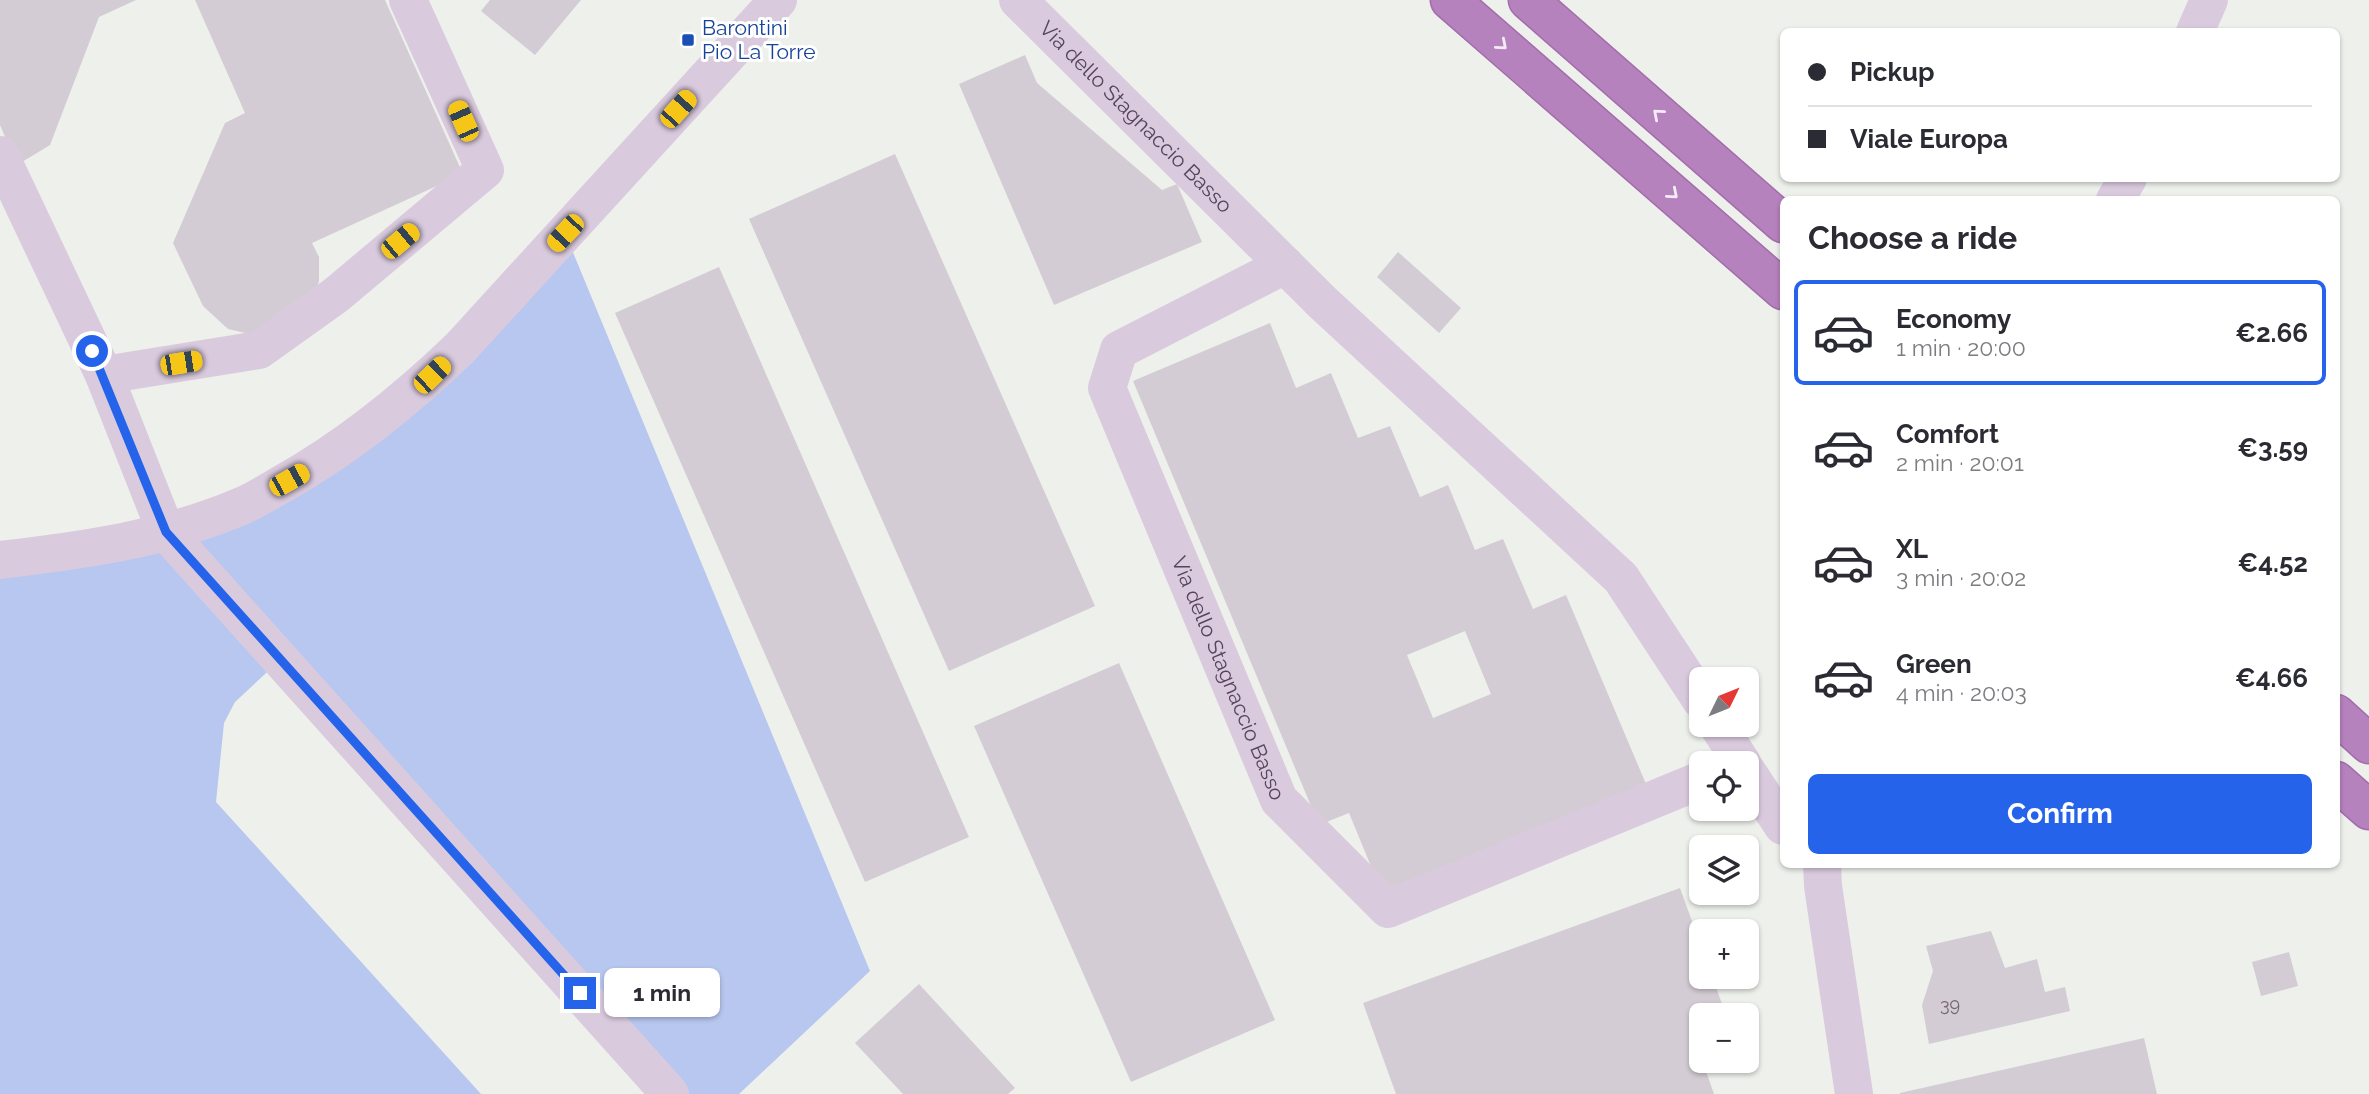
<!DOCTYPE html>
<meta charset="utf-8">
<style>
body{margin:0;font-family:Raleway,sans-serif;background:#f7f7f7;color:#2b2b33;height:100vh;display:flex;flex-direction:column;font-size:26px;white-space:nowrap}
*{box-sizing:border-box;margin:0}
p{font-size:23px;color:#7c7c81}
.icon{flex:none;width:38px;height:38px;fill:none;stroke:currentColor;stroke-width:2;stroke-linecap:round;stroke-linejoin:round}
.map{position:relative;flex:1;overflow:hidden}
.panel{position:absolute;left:1780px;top:196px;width:560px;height:672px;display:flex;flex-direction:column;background:#fff;border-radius:10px;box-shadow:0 2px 5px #0004}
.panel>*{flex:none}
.banner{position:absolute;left:1780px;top:28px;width:560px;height:154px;border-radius:10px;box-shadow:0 2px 5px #0004;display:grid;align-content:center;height:154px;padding:0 28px;background:#fff}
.needle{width:46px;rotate:47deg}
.controls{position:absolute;left:1689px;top:667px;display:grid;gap:14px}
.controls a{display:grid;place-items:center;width:70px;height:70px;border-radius:10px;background:#fff;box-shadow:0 2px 5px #0004;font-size:35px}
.end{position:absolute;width:32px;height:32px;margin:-16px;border:9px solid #2563eb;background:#fff;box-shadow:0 0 0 4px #fff}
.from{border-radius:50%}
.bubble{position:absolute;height:49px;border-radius:10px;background:#fff;box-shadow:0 2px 5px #0004;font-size:23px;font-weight:700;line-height:49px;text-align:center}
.car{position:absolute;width:21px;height:42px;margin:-21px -10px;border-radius:9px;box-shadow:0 0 5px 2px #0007;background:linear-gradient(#f5c518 24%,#345 0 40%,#f5c518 0 76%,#345 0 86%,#f5c518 0)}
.banner b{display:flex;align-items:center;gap:24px;height:66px;font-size:26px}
.banner b+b{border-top:2px solid #e1e1e2}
.banner i{width:18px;height:18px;background:#2b2b33}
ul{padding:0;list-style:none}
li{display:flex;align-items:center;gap:21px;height:105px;margin:0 14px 10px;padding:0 14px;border:4px solid transparent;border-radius:10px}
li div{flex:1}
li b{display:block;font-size:26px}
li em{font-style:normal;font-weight:700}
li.on{border-color:#2563eb}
li>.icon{width:63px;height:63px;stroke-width:1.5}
h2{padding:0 28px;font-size:32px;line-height:84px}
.button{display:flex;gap:14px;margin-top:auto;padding:14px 28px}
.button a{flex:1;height:80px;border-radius:10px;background:#2563eb;color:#fff;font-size:28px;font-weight:700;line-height:80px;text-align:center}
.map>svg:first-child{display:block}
.green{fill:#b8c7f0}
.building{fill:#d4ccd4;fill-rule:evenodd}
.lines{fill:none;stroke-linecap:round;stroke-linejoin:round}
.highway-casing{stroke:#a26daa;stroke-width:41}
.minor{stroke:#dacade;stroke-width:38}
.highway{stroke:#b682be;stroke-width:38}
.oneway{stroke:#f4ecf5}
.route{stroke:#2563eb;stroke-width:9}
.transit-dot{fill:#1a4fb4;stroke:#fff;stroke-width:2.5}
.labels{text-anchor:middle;stroke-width:6;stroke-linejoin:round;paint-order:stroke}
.number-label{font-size:18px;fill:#766679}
.transit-label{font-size:21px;fill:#164399;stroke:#fff;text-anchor:start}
.street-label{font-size:21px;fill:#57445b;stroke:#fff}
</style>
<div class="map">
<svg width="2369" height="1094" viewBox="0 0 2369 1094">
<rect width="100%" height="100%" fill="#eef0ec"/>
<!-- green -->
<path class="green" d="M565 233 870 971 739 1094H670L280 660 235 702 224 723 216 802 481 1094H0V560L92 550 311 468Z"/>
<!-- building -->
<path class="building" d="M0 0H136L99 17 50 145 17 165 0 125Z
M195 0H385L463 174 312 243 319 257V281L310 307 254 335 228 329 203 306 173 243 225 123 245 113Z
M490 0H581L535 55 481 11Z
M1025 55 1037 83 1162 190 1177 184 1202 242 1054 305 959 84Z
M895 154 1095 606 949 671 749 219Z
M1398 252 1461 308 1439 333 1377 277Z
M719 267 969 837 865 882 615 313Z
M1270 323 1296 388 1331 373 1358 438 1390 426 1420 497 1448 485 1475 550 1503 539 1533 609 1566 595 1646 784 1382 893 1349 813 1319 825 1133 381ZM1465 631 1491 694 1433 718 1407 655Z
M1119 663 1275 1020 1131 1082 974 726Z
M1680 888 1701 946V976H1712L1726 1015H1701V1026L1691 1029 1714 1094H1396L1363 1003Z
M1991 931 2005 968 2037 959 2045 992 2065 987 2070 1011 1929 1044 1922 1005 1933 971 1926 946Z
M2289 952 2298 986 2261 996 2252 962Z
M919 984 1015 1088 1008 1094H903L855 1043Z
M2144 1038 2157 1094H1900V1093Z"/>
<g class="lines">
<!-- highway casing -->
<g class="highway-casing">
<path id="highway" d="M1450 0 1783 290
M1528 0 1783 223
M2336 714 2369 744
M2336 781 2369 810"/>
</g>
<!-- minor -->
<g class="minor">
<path id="s1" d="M1018 0 1322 302 1621 578 1701 700"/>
<path d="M2195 32 2209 0"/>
<path d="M0 155 104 375 166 532 670 1094"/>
<path d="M2115 200 2128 178"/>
<path id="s2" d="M1285 265 1119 350 1107 388 1279 800 1388 909 1701 780"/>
<path d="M104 375 259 350 336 295 485 170 408 0"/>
<path d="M0 560C85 550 165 539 244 505 257 499 270 491 282 484 348 447 406 400 460 348L778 0"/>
<path d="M1717 724 1742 763"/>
<path d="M1746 770 1783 826"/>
<path d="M1822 864 1823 886 1854 1094"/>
</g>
<!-- highway -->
<use href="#highway" class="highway"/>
</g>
<!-- one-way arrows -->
<defs><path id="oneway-chevron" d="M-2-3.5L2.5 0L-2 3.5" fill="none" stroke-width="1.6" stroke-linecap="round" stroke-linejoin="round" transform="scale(1.75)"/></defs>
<g class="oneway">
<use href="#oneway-chevron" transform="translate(1502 45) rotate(41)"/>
<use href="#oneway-chevron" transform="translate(1658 114) rotate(-139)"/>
<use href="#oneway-chevron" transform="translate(1673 194) rotate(41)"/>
</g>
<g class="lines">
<!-- route -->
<path class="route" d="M92 351 166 532 580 993"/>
</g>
<!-- markers -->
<rect class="transit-dot" x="681" y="33" width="14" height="14" rx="3.5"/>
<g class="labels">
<!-- number labels -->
<g class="number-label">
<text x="1950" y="1011">39</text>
</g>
<!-- transit labels -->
<g class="transit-label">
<text x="702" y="35">Barontini<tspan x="702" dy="24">Pio La Torre</tspan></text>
</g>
<!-- street labels -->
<g class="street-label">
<text dy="7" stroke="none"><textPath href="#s1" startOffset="166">Via dello Stagnaccio Basso</textPath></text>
<text dy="7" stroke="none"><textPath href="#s2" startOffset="541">Via dello Stagnaccio Basso</textPath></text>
</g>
</g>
</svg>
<div class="controls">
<a><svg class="needle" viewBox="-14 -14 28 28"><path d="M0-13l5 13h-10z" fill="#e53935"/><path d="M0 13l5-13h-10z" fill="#7c7c81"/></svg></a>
<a><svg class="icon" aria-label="locate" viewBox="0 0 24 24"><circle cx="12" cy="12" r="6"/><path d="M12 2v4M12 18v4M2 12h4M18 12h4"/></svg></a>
<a><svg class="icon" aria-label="layers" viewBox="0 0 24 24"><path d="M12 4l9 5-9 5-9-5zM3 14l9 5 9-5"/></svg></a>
<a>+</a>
<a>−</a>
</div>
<i class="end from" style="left:92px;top:351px"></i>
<i class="end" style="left:580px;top:993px"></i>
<div class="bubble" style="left:604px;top:968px;width:116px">1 min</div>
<i class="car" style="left:678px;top:109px;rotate:42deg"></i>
<i class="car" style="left:463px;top:121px;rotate:336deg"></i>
<i class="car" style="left:565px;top:233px;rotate:223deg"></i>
<i class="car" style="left:400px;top:241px;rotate:50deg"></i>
<i class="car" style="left:181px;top:363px;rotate:81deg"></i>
<i class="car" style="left:432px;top:375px;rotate:46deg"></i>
<i class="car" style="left:289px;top:480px;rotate:61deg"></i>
<div class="banner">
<b><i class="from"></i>Pickup</b>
<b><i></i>Viale Europa</b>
</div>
<section class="panel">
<h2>Choose a ride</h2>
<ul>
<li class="on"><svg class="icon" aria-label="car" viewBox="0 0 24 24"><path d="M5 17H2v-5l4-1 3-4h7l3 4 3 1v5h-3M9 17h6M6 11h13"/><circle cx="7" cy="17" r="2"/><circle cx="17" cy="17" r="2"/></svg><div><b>Economy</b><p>1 min · 20:00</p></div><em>€2.66</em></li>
<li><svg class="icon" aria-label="car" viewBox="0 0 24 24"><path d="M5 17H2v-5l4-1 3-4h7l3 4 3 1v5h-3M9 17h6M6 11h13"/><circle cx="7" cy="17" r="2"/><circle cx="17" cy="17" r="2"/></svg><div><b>Comfort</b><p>2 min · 20:01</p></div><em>€3.59</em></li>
<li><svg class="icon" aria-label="car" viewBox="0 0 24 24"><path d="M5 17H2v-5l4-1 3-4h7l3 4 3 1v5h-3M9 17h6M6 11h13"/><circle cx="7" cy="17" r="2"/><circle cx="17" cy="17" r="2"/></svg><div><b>XL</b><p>3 min · 20:02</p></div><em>€4.52</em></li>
<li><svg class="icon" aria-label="car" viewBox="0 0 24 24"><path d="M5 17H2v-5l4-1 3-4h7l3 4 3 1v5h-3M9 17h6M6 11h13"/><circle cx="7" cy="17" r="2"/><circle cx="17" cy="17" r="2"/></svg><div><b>Green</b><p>4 min · 20:03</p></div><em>€4.66</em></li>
</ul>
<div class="button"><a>Confirm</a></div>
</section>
</div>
